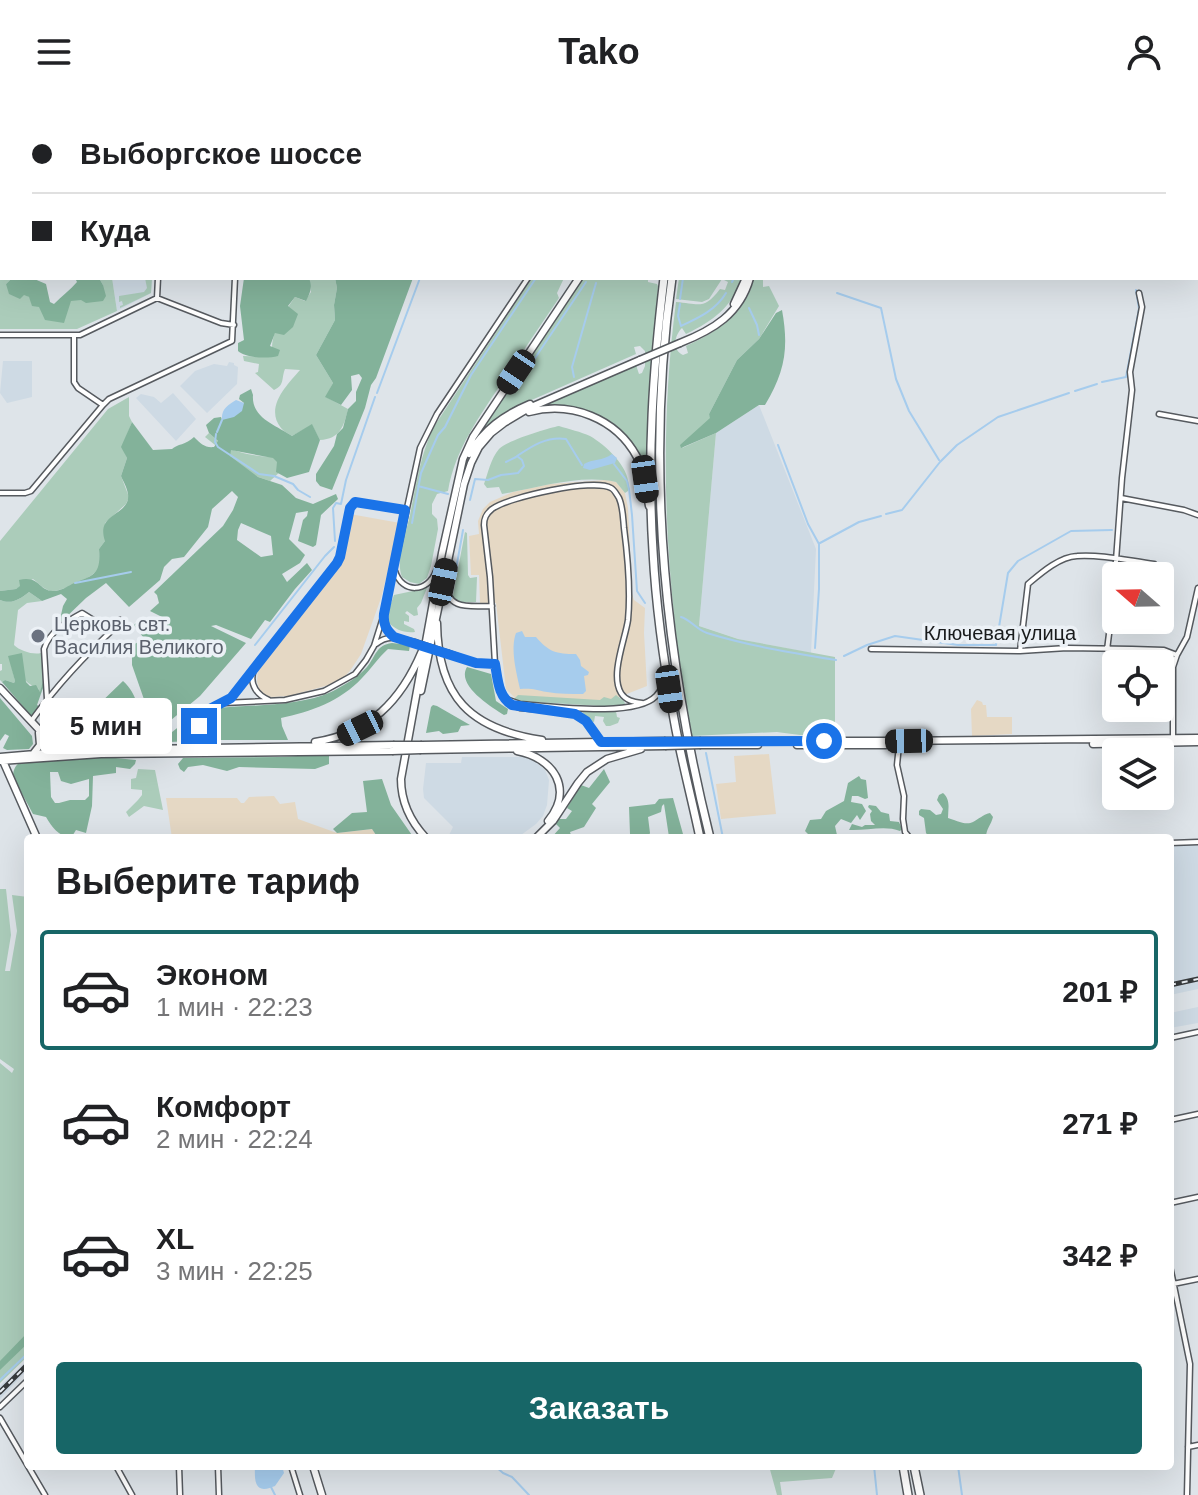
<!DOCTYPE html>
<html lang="ru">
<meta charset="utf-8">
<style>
body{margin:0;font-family:Arial,sans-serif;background:#f6f6f6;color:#202124;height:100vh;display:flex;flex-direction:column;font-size:30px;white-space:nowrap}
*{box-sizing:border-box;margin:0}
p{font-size:26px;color:#757577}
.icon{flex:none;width:44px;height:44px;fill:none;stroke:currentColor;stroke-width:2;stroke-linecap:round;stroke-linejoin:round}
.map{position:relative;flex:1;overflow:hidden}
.sheet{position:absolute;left:24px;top:730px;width:1150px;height:636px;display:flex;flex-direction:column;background:#fff;border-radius:8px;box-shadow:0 8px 32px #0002}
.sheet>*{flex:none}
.hud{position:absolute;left:0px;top:0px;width:1198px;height:176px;box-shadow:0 8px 32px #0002;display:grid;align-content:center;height:176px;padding:0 32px;background:#fff}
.needle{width:52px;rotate:290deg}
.fabs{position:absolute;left:1102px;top:458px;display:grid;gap:16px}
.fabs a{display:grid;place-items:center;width:72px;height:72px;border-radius:8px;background:#fff;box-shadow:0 8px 32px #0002;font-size:40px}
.end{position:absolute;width:36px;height:36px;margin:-18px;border:10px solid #1a73e8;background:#fff;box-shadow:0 0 0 4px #fff}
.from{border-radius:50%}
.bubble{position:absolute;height:56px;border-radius:8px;background:#fff;box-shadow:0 8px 32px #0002;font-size:26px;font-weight:600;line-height:56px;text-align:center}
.car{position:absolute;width:24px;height:48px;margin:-24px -12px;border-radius:10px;box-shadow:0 0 6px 2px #0007;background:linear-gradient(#222 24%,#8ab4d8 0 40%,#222 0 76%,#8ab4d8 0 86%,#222 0)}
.hud b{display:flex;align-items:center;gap:28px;height:76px;font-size:30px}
.hud b+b{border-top:2px solid #e0e0e0}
.hud i{width:20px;height:20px;background:#202124}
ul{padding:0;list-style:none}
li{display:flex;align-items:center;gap:24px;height:120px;margin:0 16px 12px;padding:0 16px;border:4px solid transparent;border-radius:8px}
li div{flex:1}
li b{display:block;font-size:30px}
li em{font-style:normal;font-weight:600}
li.current{border-color:#176667}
li>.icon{width:72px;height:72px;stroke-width:1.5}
h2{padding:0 32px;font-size:36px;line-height:96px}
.button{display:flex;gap:16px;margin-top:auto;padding:16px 32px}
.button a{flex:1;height:92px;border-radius:8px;background:#176667;color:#fff;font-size:32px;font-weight:600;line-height:92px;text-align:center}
header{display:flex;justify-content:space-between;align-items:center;height:104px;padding:0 32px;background:#fff;font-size:36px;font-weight:600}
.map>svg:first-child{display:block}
.commercial{fill:#e5d8c4}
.built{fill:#cedae4}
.green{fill:#abccba}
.forest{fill:#83b29a;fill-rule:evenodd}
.water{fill:#a6cced}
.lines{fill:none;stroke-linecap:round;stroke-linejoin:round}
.stream{stroke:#a6cced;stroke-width:2}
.minor-casing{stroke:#565a5f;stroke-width:7}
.major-casing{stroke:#565a5f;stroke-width:9}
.highway-casing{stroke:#565a5f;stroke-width:10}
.minor{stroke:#fff;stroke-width:4}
.major{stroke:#fff;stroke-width:6}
.highway{stroke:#fff;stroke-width:7}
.rail-casing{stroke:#383b3d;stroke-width:5}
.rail{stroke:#ecf1f6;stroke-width:2;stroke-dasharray:6;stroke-linecap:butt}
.minor-bridge-casing{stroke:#565a5f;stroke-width:7;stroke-linecap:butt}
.major-bridge-casing{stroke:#565a5f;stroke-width:9;stroke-linecap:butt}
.minor-bridge{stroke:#fff;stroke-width:4}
.major-bridge{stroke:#fff;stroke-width:6}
.route{stroke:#1a73e8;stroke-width:10}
.worship-dot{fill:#6b7280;stroke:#ecf1f6;stroke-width:3}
.labels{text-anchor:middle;stroke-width:7;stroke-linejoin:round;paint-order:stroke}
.worship-label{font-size:20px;fill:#5b616d;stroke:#ecf1f6;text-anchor:start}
.street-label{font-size:20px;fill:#191b1c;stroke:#ecf1f6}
</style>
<header><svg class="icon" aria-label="menu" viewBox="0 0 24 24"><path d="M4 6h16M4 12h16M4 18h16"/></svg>Tako<svg class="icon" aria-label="person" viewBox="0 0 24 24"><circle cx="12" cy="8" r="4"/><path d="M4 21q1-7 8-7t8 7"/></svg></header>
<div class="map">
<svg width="1198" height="1391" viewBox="0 0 1198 1391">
<rect width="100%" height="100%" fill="#dee4e9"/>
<!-- commercial -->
<path class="commercial" d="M606 376 616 378 625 389 628 404 632 490 634 496 645 504 644 529 647 582 604 599 516 595 506 585 496 499H480L479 471H471L469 432 479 430 478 417 483 405 490 398 513 388 550 380Z
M350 410 400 419 381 494 361 550 350 567 342 575 329 581 289 592 271 593 266 591 260 587 257 578 258 565 340 457Z
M977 596 982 598 983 601H986L987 613H1012V630L972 632 971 605Z
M769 650 776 710 721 715 716 680 736 678 734 652Z
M274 692 280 700 295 698 298 715 337 729 372 725 378 734H172L166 694H237L241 699H244L249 693Z"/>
<!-- built -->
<path class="built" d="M495 0H648L647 2H494Z
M112 174H152L151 189 117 207Z
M3 257H32V293L7 299 0 289Z
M229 258 234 259V261L238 263 237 280 207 309 180 282 195 267 214 260 227 262Z
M173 289 196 315 176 337 136 294 141 290 154 293 161 299Z
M759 301 816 445 811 549 738 535 699 522 716 329Z
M462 653H524L534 657 545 666 549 676 547 701 543 712 536 720 517 734 448 733 453 723 424 694 423 685 426 659H461Z
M1198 740V885L1170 891V743Z
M1198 903V919L1170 924V909Z
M28 1256V1265L0 1295V1282Z"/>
<!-- green -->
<path class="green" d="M2 115 1 176 3 174H12L6 180 29 193 39 202 66 207 71 196H81L103 181 99 174H112L117 207 77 225H0V116Z
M145 174H152L151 189 120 204V202L123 201 122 197 119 198V192L144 188 147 184Z
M317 174H335L337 184 334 201 335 216 316 251 333 279 326 293 348 305C344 322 340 335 320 336L312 321 292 332C288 329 284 328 281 324 264 303 288 280 300 266L285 265C281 275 285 281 274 286L255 269 258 268 259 260 244 257 243 252 273 253C268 232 283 210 295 193L305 197 311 188 310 176Z
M532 174H564L557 189 559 194C540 222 522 249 503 277 480 312 455 345 448 387L437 390 432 400V410L437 415 438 425 431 462 427 474 419 480 410 478 402 473C395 455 406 429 410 411 416 381 420 353 433 324Z
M583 174H648V178L657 180 658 182 647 320V374C644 366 642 358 638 350 621 313 577 299 539 302L636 261 639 270 642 269 645 262V247L640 242 634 243 636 250 509 306 486 322 471 340Z
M679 174H743C730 204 715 216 686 230L682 224C674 232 672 246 683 251L688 249 686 242C717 228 746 210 754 174H763V183L769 182 779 202 759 235 737 256 709 310 711 314 682 344 716 329 699 522 738 535 835 553V624C818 636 795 630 777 628L691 632C666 489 657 343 676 198 700 200 704 206 720 185L725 186 728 178 722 175 709 195 702 198 676 195Z
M129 293V312L132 318 122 343 127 354 121 372 129 393 126 400 105 419V437L99 445C99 452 101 458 98 465 94 473 59 489 50 487 44 485 38 479 33 475L16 485 0 487V437L108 305Z
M559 322C569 325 581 328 590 332 607 342 633 366 628 387L625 389 616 378C579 370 538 384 502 390L499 383 487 384 484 380C488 369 491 354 499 345 506 337 548 324 559 322Z
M209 329C214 333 219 339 224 342 238 349 261 354 276 352L281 367 270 377 258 373 249 368 205 333Z
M465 428 467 429 468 471 470 474 477 473 476 498H461L453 494V491Z
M427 484 421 499 417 504 418 511 414 512 407 507 405 509 409 512V518L404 517V520L414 525 415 528C403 529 396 526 388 518L389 505 394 491Z
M29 488 42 497 27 499 18 506 14 541C20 547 33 551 41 549L43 577 40 590 38 584C23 580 17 564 9 552L15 577 14 579 5 576 2 578 0 576V567L2 566V560H0V496C12 501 20 495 29 488Z
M518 591 600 596 604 593 611 595 616 591 624 597 625 600 617 603 519 597 514 595Z
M574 605 616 607 617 613 620 614 618 619 610 622H606L603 617 604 613 595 612 594 618 591 617 582 608Z
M87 615H99L97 624 106 631H112V636H79L78 640H71L58 634 66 626Z
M138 665 155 666 163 706 144 702 129 713 126 708 138 696 142 691V686L131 685V675L136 674Z
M0 785H6L11 831 5 867H10L17 827 12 791 28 793V1252L0 1279V959L12 969 14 965 0 955Z
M769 1362H837L832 1374 780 1378 782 1391H777Z"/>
<!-- forest -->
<path class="forest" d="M324 0H479L478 2H324Z
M12 174H32L46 180 50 198 54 200C62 192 70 186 77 178L75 174H99L103 181 106 192 103 197 86 199 81 196 71 197 64 219 45 216 39 203 32 202 29 193 24 191 20 195 9 190 6 180Z
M244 174H309C313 183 310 189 306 197L295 193 288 202 298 210 293 223 284 231 275 229 270 242 280 246 278 252C267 255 246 254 238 247V239L244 236 240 202Z
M335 174H413L376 274 371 281 365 304 332 386 320 382 316 377V370L334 342 337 330 343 324 348 305 356 297V288L362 274 359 270 351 272 352 286 341 301 325 293 333 279 316 251 335 216 334 201 337 184Z
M782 206C789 244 785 268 765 301H759L716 329 681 344 680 341 710 314 709 310 737 256 759 235 776 209Z
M251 285 253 291C251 314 276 321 292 332L312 320 320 336 309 368 287 374 276 368 277 358 273 354 231 346 230 352 258 373 282 381 296 394 313 400 336 390 338 395 321 411 316 441 313 443 298 437 303 416 307 412 308 407 296 409 289 435 305 451 300 459 282 470 287 478 307 459 312 466 295 485 270 518 265 516 251 535 216 521 211 522 246 539 200 592 159 626 154 624 132 561V541L141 537 143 533 134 521 140 515 160 518 162 513 150 507 159 499 157 491 154 488 223 422 233 406 238 393 232 387 212 405 208 423 184 453 172 455 164 463 160 476 129 503 106 479 86 494 59 520 63 502 67 495 61 490 42 497 29 488C20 495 12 501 0 496V487L16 485 20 482 19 476C40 471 39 488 54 487 60 487 67 483 72 480 94 471 101 471 99 445L105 437C95 408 131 412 128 390 127 383 123 377 121 372L127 354 121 343 132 318 153 346 172 345C177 340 186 341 194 333 201 340 205 344 214 343L218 337 209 329 206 321 214 314 221 313 222 316 244 299 239 295 240 291ZM241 419 271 432 273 451 261 453 237 436 238 426Z
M392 539 410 541 409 547 388 545C378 554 371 565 362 574 341 597 310 608 281 614L282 622 288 636H203C203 621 206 613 218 604 252 601 301 602 331 588 343 582 357 574 367 563 376 552 376 541 392 539Z
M22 549 26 578 30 582 36 581 40 588 43 577 41 549 44 551 47 584H43L37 601 40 603 32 613 2 578 5 576 14 579 15 577 8 552Z
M467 563 491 570 496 597 508 605 507 610 504 611C490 602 456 581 467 563Z
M123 577C138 590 139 609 144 628L137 627 135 607 108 606 99 615H87L89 607 95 604Z
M0 594 32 632 33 640 29 645 7 646 3 644 9 632 5 630 0 637Z
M433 601 437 602 470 621 461 622 458 628 443 630 439 627 426 629 431 603Z
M205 602 197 617 194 637 169 638 166 636 167 632Z
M329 650V660L315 665 239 663 227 667 203 661 188 663 184 668 180 665 178 660 183 654 280 653Z
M105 653 136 656 135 660 130 665 116 663V669L93 672 92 702 86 729 76 726 71 734C58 732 52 723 46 713L33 710 13 673C13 665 16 659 24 657ZM50 668H58L61 677 71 680 89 675V692L85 696H70L59 699H55L51 693Z
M604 665 610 678 592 700 596 704 584 723 570 728 572 734H551L560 724 556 720 559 715H566L572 707 567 704 581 681 589 684Z
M859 672 861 675 866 676 868 694 865 695 858 692H852L851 698 862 700 866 707 860 716 857 711 851 719 841 715 835 722 837 731H843V733L799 734 814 733 813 730H808L805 727 810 716 821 715 826 707 844 697 848 679Z
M382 675 391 701 414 734H378L372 725 337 729 333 725 352 709 367 708 363 677Z
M943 689C951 696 948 705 948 714 955 716 966 722 973 718 979 715 982 711 990 709L993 713C991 721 986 725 986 733L996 734H930L926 729 924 714 919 711V707L921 705 930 706 936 711 941 710 943 705 937 696 939 691Z
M673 694 683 730 669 733 664 700 662 702 661 708 648 713 650 729 648 734H622L630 730 629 703 655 700 659 695Z
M869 701 876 702 881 708 889 710 890 717 899 718 902 725 900 727C885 721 866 727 849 726L852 720 862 723 865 721H875L871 717 870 710 872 707 868 703Z
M28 1228V1239L0 1266V1257Z"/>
<!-- water -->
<path class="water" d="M236 296 244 299 242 307 234 313 222 316C221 305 228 301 236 296Z
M612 350 617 354 615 359 590 366 583 364 584 360C592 355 603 357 612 350Z
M522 527 525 533H536C549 548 556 550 576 550L580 556 581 562 589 568 588 571 584 572 586 587 583 590C571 590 559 590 547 588 535 586 533 584 520 585 516 567 511 548 515 532L516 529Z
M255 1362H282L284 1369 275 1382C271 1383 268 1385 264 1385 253 1385 255 1369 255 1362Z"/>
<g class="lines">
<!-- stream -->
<path class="stream" d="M483 2 484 0
M655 2 656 0
M678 2 679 0
M732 178 734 174
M837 189 881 204 896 275 909 307 939 356
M680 195 683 174
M680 200 678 212 681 222C698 214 716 206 726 189
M749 204 757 221 759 231
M523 272 586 178
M574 273 572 263 596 179
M1102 278 1126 273 1139 205 1136 186
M1075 287 1097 280
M377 289 420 174
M217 328 222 316
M216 330 215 338 218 343 259 370 274 372 293 380 298 386 310 393
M778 341 808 420 819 440V485L815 544
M506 358 516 353
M614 360 627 377 629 385 632 411 637 487 645 499
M418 382 448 390
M470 396 475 375 488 376 501 371 518 369 524 362 522 356 517 352C532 342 547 332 566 335L582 361
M886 410 902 406 940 358 957 341 998 313 1069 289
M412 419 421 369 438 331 445 323 471 271 536 174
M335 437 333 404 336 399 341 400 346 376 375 293
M820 439 859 418 881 412
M75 479 131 468
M452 488 463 426
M681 513C691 516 697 526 707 529 749 542 793 549 836 556
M255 541 325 452 334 443
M844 552 867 541 895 532 958 541H996L1008 469 1018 457 1071 427 1112 426
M706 649 723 734
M0 1276 28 1249
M495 1362 503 1369 512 1373 529 1391
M874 1362 877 1391
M958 1362 962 1391
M271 1383 275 1391"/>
<!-- minor casing -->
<g class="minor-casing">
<path id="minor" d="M171 2V0
M240 2V0
M0 48 2 49
M157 194 221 219 234 221
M0 231H80L157 194 158 174
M74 232V278L78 284 103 301
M1159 310 1198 317
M0 389H25L31 387 103 301 109 295 232 237 235 174
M1121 394 1184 406 1198 411
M395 467C402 490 428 489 436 467
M446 478C446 507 470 502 492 502
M383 515 385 523 394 533
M376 540C389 529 401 535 415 538
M871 545 1020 547 1067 544 1132 545 1164 546 1177 551
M1107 546 1113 498 1122 374 1132 286 1130 268 1142 203 1139 189
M1020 547 1028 480C1041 469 1059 453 1077 452 1101 450 1130 457 1154 460
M449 549 476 559 495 560
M253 569C250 581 257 591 269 596
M47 595 44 545C49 528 67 517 82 509L103 522 120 516
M506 595 520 600C551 602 635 614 656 592 663 585 663 577 663 568
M226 598 231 594 337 459 340 453 350 404 353 399H359L405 406
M32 616C57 581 86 550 118 521L120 516
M1173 633V563L1177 551 1187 533 1198 484
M600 637 586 617 575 610 566 608 520 604 512 601 504 594 498 578 495 560 490 473 484 421C484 414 486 410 492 405 508 393 594 374 611 384 614 385 617 391 619 394 623 403 623 414 624 424 628 455 631 485 628 516 625 536 610 571 621 589 626 597 634 598 642 599
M899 641 897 661 904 692 903 715 905 728 910 734
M198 643 199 622 202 614 206 607 212 603 224 599 285 596 324 587 355 570 366 556 374 542 384 510 420 344 437 310 528 174
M1170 739 1198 738
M1170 934 1198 928
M1170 1016 1198 1010
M1170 1099 1198 1093
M1170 1162 1190 1260 1187 1391
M1173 1180 1198 1175
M0 1303 28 1276
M0 1314 28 1362
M1188 1343 1198 1341
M28 1362 45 1391
M116 1362 132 1391
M179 1362 180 1391
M218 1362 219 1391
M291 1362 300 1391"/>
</g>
<!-- major casing -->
<g class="major-casing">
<path id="major" d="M689 2V0
M709 2V0
M734 200 746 174
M680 239C713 226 740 210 750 174
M529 308C571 297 616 314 637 353 645 368 646 385 649 402
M469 350C484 325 504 311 530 300
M437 519C438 593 470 625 542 636
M0 584 61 649
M421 587 464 380 471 359 479 343 491 329 504 319 529 304 640 256
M51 636 75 644
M701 637H887L1198 634
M315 638C370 629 401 597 422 547
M1093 640 1198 638
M422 641 664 637
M701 641H758
M797 641H886
M421 646 665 642
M517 647C554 654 574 685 548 717
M33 650 40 641 39 629
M0 653 82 646 393 641
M0 657 101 650 392 647
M3 657 37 734
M426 734C410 717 401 698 401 675L442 449 463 355 473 333 579 174
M536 734 553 717 578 679 587 668 607 655 641 645
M313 1362 322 1391"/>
</g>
<!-- highway casing -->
<g class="highway-casing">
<path id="highway" d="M694 2V0
M703 2 704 0
M664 174C653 266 647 354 653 447 656 503 664 560 674 615 681 655 692 695 700 734
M672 174C645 360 665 553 710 734
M903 1362 908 1391
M914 1362 920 1391"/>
</g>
<!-- minor -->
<use href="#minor" class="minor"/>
<!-- major -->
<use href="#major" class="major"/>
<!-- highway -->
<use href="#highway" class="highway"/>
<!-- rail casing -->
<g class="rail-casing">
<path id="rail" d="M1170 881 1198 875
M0 1288 28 1260"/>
</g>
<!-- rail -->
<use href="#rail" class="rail"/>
<!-- minor-bridge casing -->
<g class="minor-bridge-casing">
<path id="minor-bridge" d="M415 538 449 549"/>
</g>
<!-- major-bridge casing -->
<g class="major-bridge-casing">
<path id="major-bridge" d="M640 256 680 239
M664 637H701
M393 641H422
M665 642 701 641
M392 647 421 646"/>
</g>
<!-- minor-bridge -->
<use href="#minor-bridge" class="minor-bridge"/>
<!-- major-bridge -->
<use href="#major-bridge" class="major-bridge"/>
</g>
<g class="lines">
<!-- route -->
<path class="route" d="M199 622 206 607 231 594 337 459 340 453 350 404 355 398 405 406 384 510C383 520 386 526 394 533L476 559 495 560C498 576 498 592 512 601L575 610 586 617 601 638 824 637"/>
</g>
<!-- markers -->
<circle class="worship-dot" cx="38" cy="532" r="8"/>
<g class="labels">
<!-- worship labels -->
<g class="worship-label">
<text x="54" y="527">Церковь свт.<tspan x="54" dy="23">Василия Великого</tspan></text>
</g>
<!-- street labels -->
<g class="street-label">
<text x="1000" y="536">Ключевая улица</text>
</g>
</g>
</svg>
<div class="fabs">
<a><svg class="needle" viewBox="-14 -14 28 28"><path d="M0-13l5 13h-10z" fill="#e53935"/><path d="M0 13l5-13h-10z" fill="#757577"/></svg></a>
<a><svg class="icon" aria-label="locate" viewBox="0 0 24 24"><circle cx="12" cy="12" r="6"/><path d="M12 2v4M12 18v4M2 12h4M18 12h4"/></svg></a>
<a><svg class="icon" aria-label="layers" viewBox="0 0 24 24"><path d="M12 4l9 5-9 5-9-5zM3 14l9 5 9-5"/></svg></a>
</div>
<i class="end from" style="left:824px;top:637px"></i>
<i class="end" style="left:199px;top:622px"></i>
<div class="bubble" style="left:40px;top:594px;width:132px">5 мин</div>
<i class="car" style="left:516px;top:268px;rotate:214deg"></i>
<i class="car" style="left:645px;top:375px;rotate:172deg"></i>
<i class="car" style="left:443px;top:478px;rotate:12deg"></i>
<i class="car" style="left:669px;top:585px;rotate:172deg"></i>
<i class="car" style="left:360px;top:624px;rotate:244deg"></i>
<i class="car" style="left:909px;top:637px;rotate:269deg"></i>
<div class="hud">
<b><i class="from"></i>Выборгское шоссе</b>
<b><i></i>Куда</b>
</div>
<section class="sheet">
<h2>Выберите тариф</h2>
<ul>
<li class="current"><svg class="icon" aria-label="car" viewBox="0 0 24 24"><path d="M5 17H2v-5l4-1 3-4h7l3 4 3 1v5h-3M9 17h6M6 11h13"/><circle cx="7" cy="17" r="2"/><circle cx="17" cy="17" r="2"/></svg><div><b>Эконом</b><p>1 мин · 22:23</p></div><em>201 ₽</em></li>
<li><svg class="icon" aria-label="car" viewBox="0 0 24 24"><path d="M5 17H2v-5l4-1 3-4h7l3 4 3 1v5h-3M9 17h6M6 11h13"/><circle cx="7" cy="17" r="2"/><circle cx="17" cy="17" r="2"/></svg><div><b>Комфорт</b><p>2 мин · 22:24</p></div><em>271 ₽</em></li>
<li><svg class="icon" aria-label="car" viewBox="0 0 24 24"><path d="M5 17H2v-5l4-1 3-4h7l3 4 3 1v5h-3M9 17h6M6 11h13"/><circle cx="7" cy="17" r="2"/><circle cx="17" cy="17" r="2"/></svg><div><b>XL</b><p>3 мин · 22:25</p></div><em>342 ₽</em></li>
</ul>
<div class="button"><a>Заказать</a></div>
</section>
</div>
